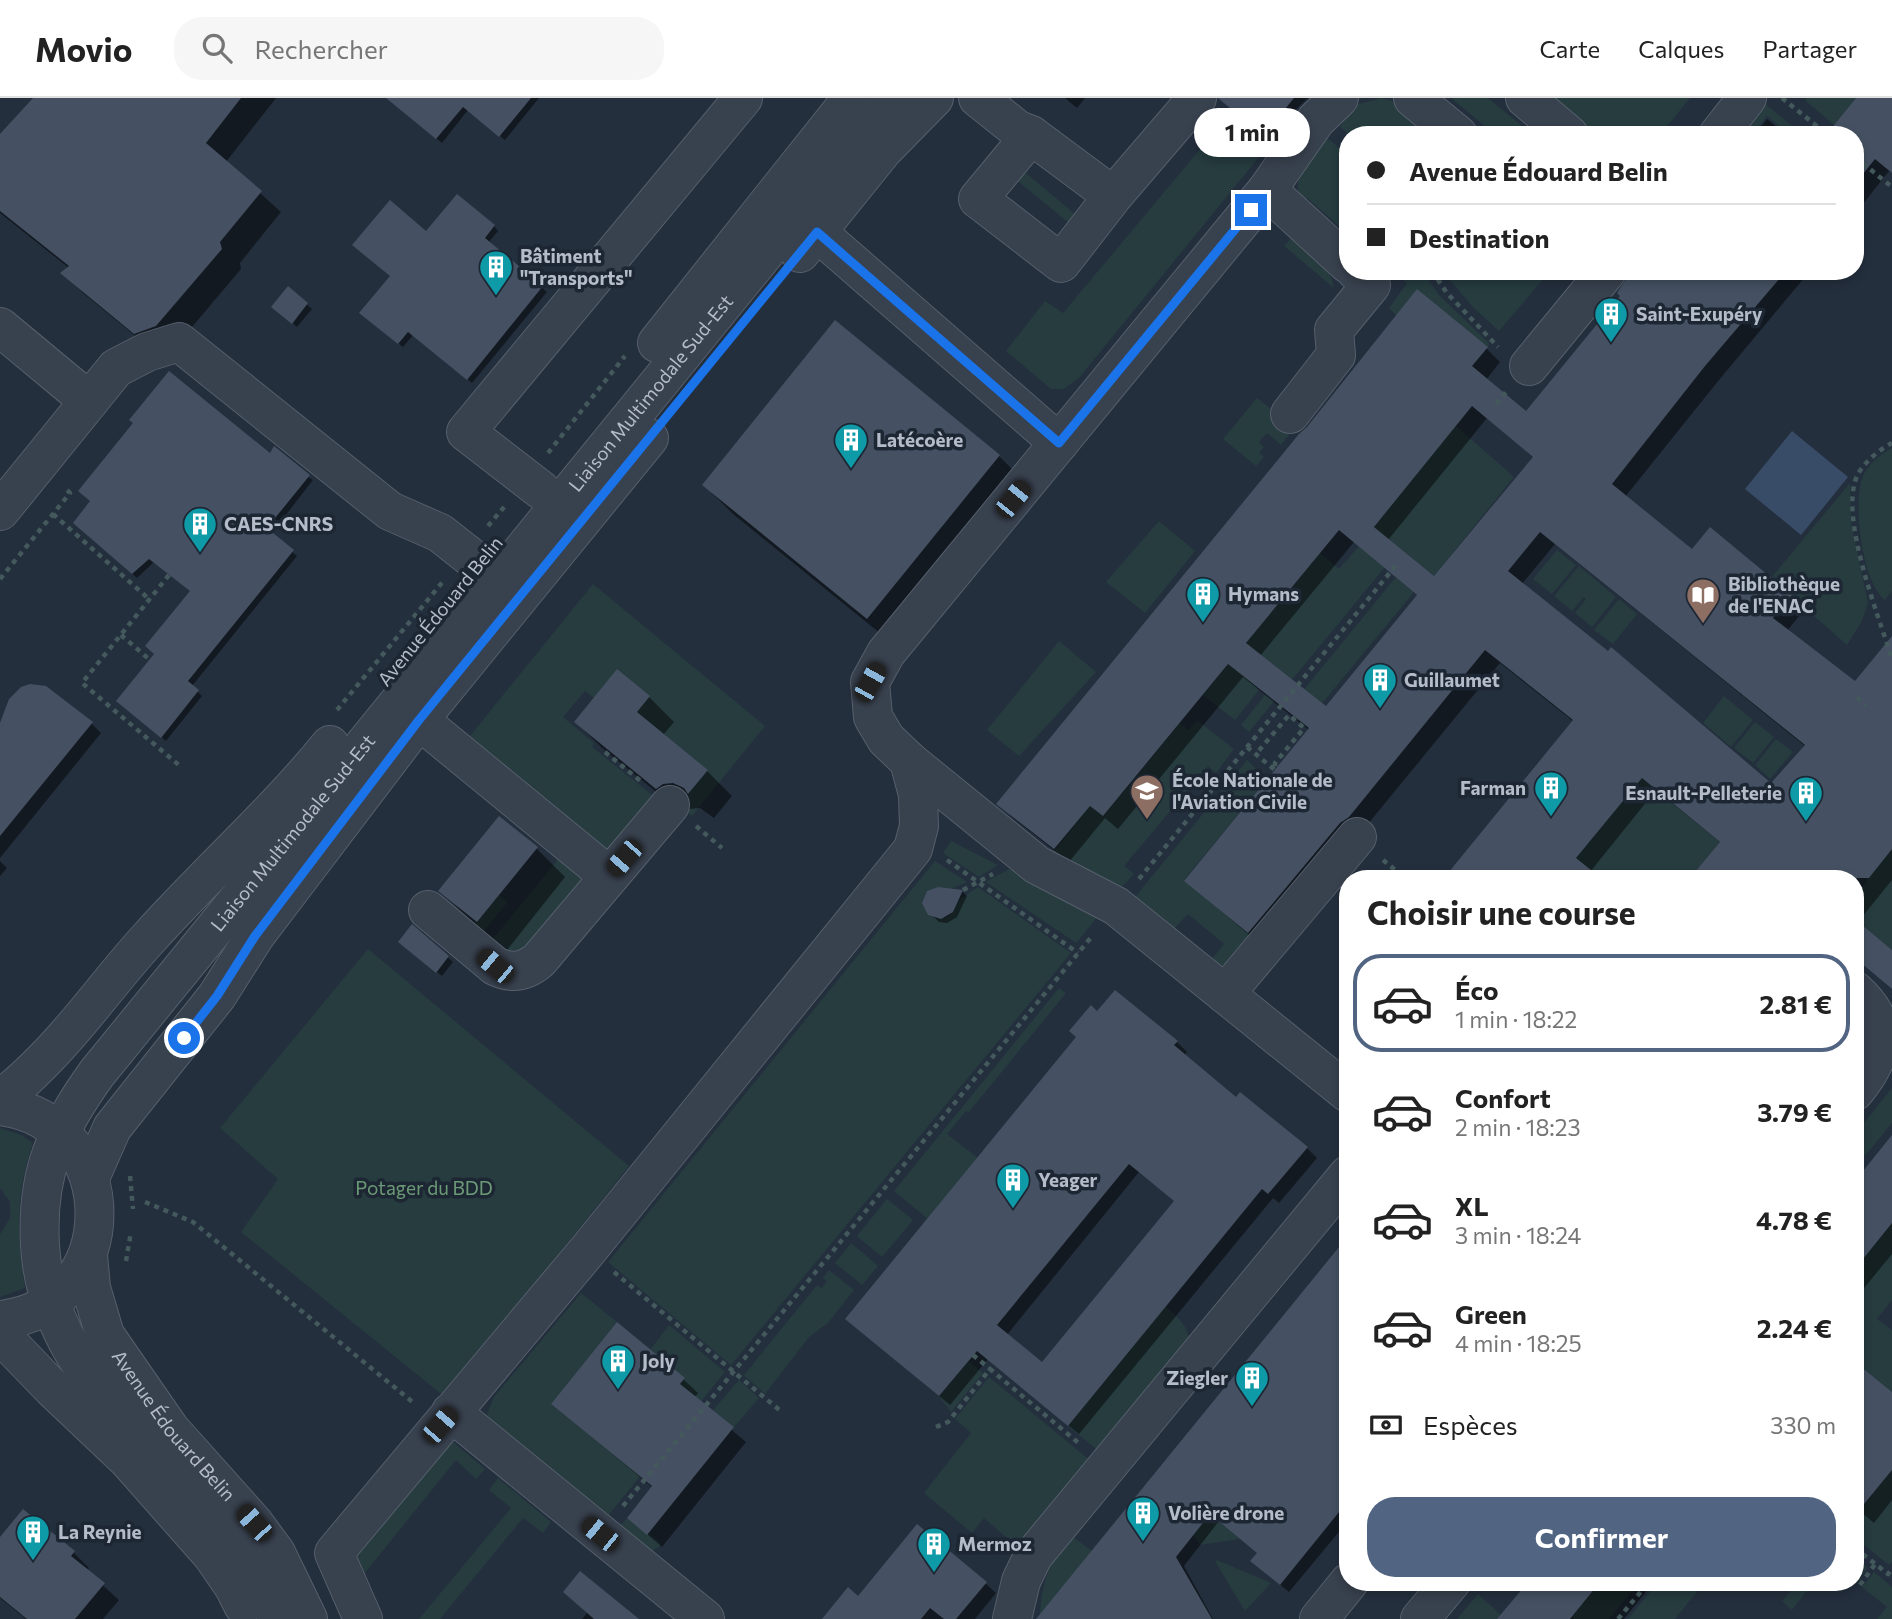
<!DOCTYPE html>
<html lang="fr">
<meta charset="utf-8">
<style>
body{margin:0;font-family:Commissioner,sans-serif;background:#f6f6f6;color:#222;height:100vh;display:flex;flex-direction:column;font-size:26px;white-space:nowrap}
*{box-sizing:border-box;margin:0}
p{font-size:23px;color:#767676}
.icon{flex:none;width:38px;height:38px;fill:none;stroke:currentColor;stroke-width:2;stroke-linecap:round;stroke-linejoin:round}
.map{position:relative;flex:1;overflow:hidden}
.details{position:absolute;left:1339px;top:772px;width:525px;height:721px;display:flex;flex-direction:column;background:#fff;border-radius:28px;box-shadow:0 4px 10px #0003}
.details>*{flex:none}
.hud{position:absolute;left:1339px;top:28px;width:525px;height:154px;border-radius:28px;box-shadow:0 4px 10px #0003;display:grid;align-content:center;height:154px;padding:0 28px;background:#fff}
.end{position:absolute;width:32px;height:32px;margin:-16px;border:9px solid #1a73e8;background:#fff;box-shadow:0 0 0 4px #fff}
.from{border-radius:50%}
.bubble{position:absolute;height:49px;border-radius:24px;background:#fff;box-shadow:0 4px 10px #0003;font-size:23px;font-weight:700;line-height:49px;text-align:center}
.car{position:absolute;width:21px;height:42px;margin:-21px -10px;border-radius:9px;box-shadow:0 0 5px 2px #0007;background:linear-gradient(#222 24%,#8ab4d8 0 40%,#222 0 76%,#8ab4d8 0 86%,#222 0)}
.hud b{display:flex;align-items:center;gap:24px;height:66px;font-size:26px}
.hud b+b{border-top:2px solid #e0e0e0}
.hud i{width:18px;height:18px;background:#222}
ul{padding:0;list-style:none}
li{display:flex;align-items:center;gap:21px;height:98px;margin:0 14px 10px;padding:0 14px;border:4px solid transparent;border-radius:28px}
li div{flex:1}
li b{display:block;font-size:26px}
li em{font-style:normal;font-weight:700}
li.active{border-color:#516482}
li>.icon{width:63px;height:63px;stroke-width:1.5}
h2{padding:0 28px;font-size:32px;line-height:84px}
.pay{display:flex;align-items:center;gap:18px;height:77px;padding:0 28px;font-size:26px}
.pay p{margin-inline-start:auto}
.primary-button{display:flex;gap:14px;margin-top:auto;padding:14px 28px}
.primary-button a{flex:1;height:80px;border-radius:28px;background:#516482;color:#fff;font-size:28px;font-weight:700;line-height:80px;text-align:center}
header{display:flex;align-items:center;gap:42px;box-sizing:border-box;height:98px;padding:0 35px;background:#fff;border-bottom:2px solid #e0e0e0}
header strong{font-size:33px}
nav{display:flex;gap:38px;margin-inline-start:auto;font-size:24px}
.search{width:490px;height:63px;background:#f6f6f6;display:flex;align-items:center;gap:18px;box-sizing:border-box;padding:0 24px;border-radius:28px;color:#767676;font-size:26px}
.map>svg:first-child{display:block}
.green{fill:#263c3f}
.water{fill:#394c67}
.shadow{fill:#0007;fill-rule:evenodd}
.building{fill:#455162;fill-rule:evenodd}
.lines{fill:none;stroke-linecap:round;stroke-linejoin:round}
.minor-casing{stroke:#565f6c;stroke-width:40}
.path{stroke:#44595c;stroke-width:4.5;stroke-dasharray:5 5;stroke-linecap:butt}
.minor{stroke:#38414e;stroke-width:38}
.route{stroke:#1a73e8;stroke-width:9}
.labels{text-anchor:middle;stroke-width:7;stroke-linejoin:round;paint-order:stroke}
.poi-label{font-size:19px;font-weight:bold;fill:#b4bcc9;stroke:#1d2633;text-anchor:start}
.street-label{font-size:19px;fill:#b4bcc9;stroke:#1d2633}
.park-label{font-size:19px;fill:#6b9a76;stroke:#1d2633}
</style>
<header>
<strong>Movio</strong>
<div class="search"><svg class="icon" aria-label="search" viewBox="0 0 24 24"><circle cx="10" cy="10" r="6"/><path d="M15 15l6 6"/></svg>Rechercher</div>
<nav><a>Carte</a><a>Calques</a><a>Partager</a></nav>
</header>
<div class="map">
<svg width="1892" height="1521" viewBox="0 0 1892 1521">
<rect width="100%" height="100%" fill="#242f3e"/>
<!-- green -->
<path class="green" d="M1381 0 1395 4 1435 37H1349L1340 29 1343 24 1340 20 1355 7Z
M1453 0H1488L1533 37H1496L1452 1Z
M1547 0H1690L1660 37H1593Z
M1807 0H1856L1834 27 1805 2Z
M1763 4 1803 37H1790L1767 18 1752 37H1737Z
M1232 13 1252 29 1243 40 1264 53 1078 281 1063 291H1051L1006 253 1045 203 1063 215Z
M1327 40 1347 56V135L1307 100 1300 103C1292 72 1309 61 1327 40Z
M1015 66 1082 122 1075 130 1008 75Z
M1291 140C1308 155 1330 166 1334 190L1284 148Z
M1393 173H1422L1439 197 1489 245 1488 249 1396 217 1389 210 1407 185Z
M1442 173H1550L1499 233 1474 210Z
M1257 300 1295 329 1281 347 1267 335 1259 344 1264 349 1259 355 1264 359 1256 368 1223 341Z
M1455 327 1514 379 1434 478 1374 429Z
M1892 350V493L1885 502C1862 485 1853 407 1862 381 1866 367 1880 357 1892 350Z
M1850 385 1851 425 1868 505 1862 523 1847 547 1771 480Z
M1159 423 1195 453 1145 515 1106 484Z
M1359 448 1385 469 1249 634 1241 627 1265 597 1273 602 1290 580 1270 564 1252 585 1259 592 1235 622 1203 597 1320 455 1339 471Z
M1557 452 1576 467 1552 496 1533 481Z
M1579 468 1616 499 1592 529 1575 515 1586 501 1584 499 1572 513 1554 498Z
M1396 479 1414 494 1305 626 1288 611Z
M593 486 765 628 692 718 678 708 708 672 637 614 594 600 585 593 563 619 594 645 592 649 661 704 626 745 601 754 466 643Z
M1619 501 1637 516 1613 546 1594 532Z
M1059 543 1096 574 1019 658 987 632Z
M1724 598 1753 622 1731 649 1703 625Z
M1197 622 1234 651 1216 675 1208 668 1124 768 1134 776 1119 792 1051 757 1090 708 1104 718 1180 625 1188 632Z
M1755 624 1774 639 1753 665 1734 650Z
M1776 641 1793 654 1770 681 1755 667Z
M1247 662 1267 681 1184 782 1252 838 1234 868 1217 866 1211 862 1224 846 1188 816 1170 835 1131 804Z
M1642 680 1720 744 1690 780H1601L1576 760Z
M951 743 998 767 979 779 943 755Z
M1892 751V852L1855 821V798Z
M564 754 585 783 535 851 510 857 491 843Z
M935 763 967 784 949 792 938 789 927 793 922 805 928 817C941 825 955 819 956 804L978 789 1071 855 731 1267 608 1164Z
M1009 771 1089 809 1099 817 1076 845 986 784Z
M499 797 508 804 483 834 474 828Z
M368 851 629 1068 445 1299 241 1134 278 1081 220 1030Z
M1059 890 1066 895 969 1014 966 1013 947 1036 978 1060 928 1121 894 1093Z
M1892 990V1025L1855 1070V1036Z
M0 1030 21 1037 33 1045C15 1099 17 1134 25 1190L0 1199V1136L10 1120V1104L0 1090Z
M887 1101 913 1122 882 1159 857 1138Z
M1892 1125V1202L1877 1221 1892 1232V1294L1855 1264V1171Z
M851 1145 878 1168 862 1187 835 1165Z
M829 1172 854 1192 828 1225 809 1239 765 1296 744 1277 817 1187 822 1190 827 1183 823 1180Z
M581 1195 617 1224 551 1306 619 1361 685 1281 650 1252 669 1227 725 1274 607 1419 491 1325 487 1316 494 1299Z
M1166 1208C1176 1218 1189 1228 1189 1243L1100 1354 1068 1328Z
M969 1263 983 1275 951 1314 939 1298Z
M989 1279 1092 1364 1021 1452 984 1420 972 1435 924 1395 971 1335 955 1321Z
M739 1282 759 1300 734 1329 713 1312Z
M452 1343 485 1371 476 1381 456 1362 360 1481 354 1455Z
M1892 1372V1464L1889 1467 1855 1440V1417Z
M498 1380 551 1424 543 1435 523 1420 440 1521H419L511 1410 489 1392Z
M1208 1418 1221 1425 1240 1441 1200 1447 1193 1437Z
M627 1420 660 1444V1448L644 1458 613 1435Z
M1069 1436 1092 1453 1042 1514 1040 1521C1041 1482 1049 1468 1069 1436Z
M1855 1459 1868 1470 1857 1485 1855 1483Z
M1217 1462 1271 1485 1245 1513 1215 1463Z
M1874 1474 1892 1489V1521H1877L1887 1509 1862 1489Z
M1600 1484H1640L1609 1521H1574L1572 1519Z
M1658 1484H1705L1675 1521H1628Z
M1798 1484H1814L1792 1512 1782 1503Z
M1478 1496 1501 1517 1497 1521H1457Z"/>
<!-- water -->
<path class="water" d="M1792 333 1848 379 1801 437 1745 391Z"/>
<!-- shadow -->
<path class="shadow" d="M36 0H276L226 64 281 114 240 165 241 171 176 248 156 255 83 195 63 175 69 170 0 115V39Z
M387 0H539L505 42 468 12 442 45Z
M1065 0H1085L1077 10Z
M1240 0H1308L1295 12 1293 10 1268 41 1231 11Z
M1858 0H1892V75L1889 73 1855 116V37Z
M1767 21 1787 37H1754Z
M494 128 498 133 488 145 547 194 472 285 413 237 403 249 366 219 427 135Z
M1634 173H1810L1719 282 1625 399 1692 453 1791 498 1804 512 1787 533 1855 586 1892 541V782L1857 825 1892 854V891L1855 860V780H1692L1721 745 1656 692 1590 774 1598 780H1446L1574 624 1500 565 1363 732 1262 848 1186 783 1309 632 1243 579 1118 731 1105 720 1069 764 1012 719 999 706 1486 250 1500 264 1486 282 1526 315 1622 198ZM1487 320 1534 360 1434 481 1388 442ZM1354 444 1418 498 1326 611 1260 558ZM1555 446 1806 649 1771 688 1521 487Z
M288 191 312 211 297 229 278 213Z
M270 357 313 382 271 436 297 458 192 588 202 598 166 643 123 608 156 556 192 494 154 464 137 480 80 430Z
M999 358 1028 387 897 549 733 416 704 387Z
M649 599 674 624 663 637 707 673 732 698 714 720 700 710 689 711 682 715 601 649 576 624Z
M91 625 101 635 0 760V630Z
M536 750 565 779 507 852 470 822 441 793Z
M0 763 7 770 0 778Z
M938 790 962 793 967 798 957 819 947 825 939 824 926 811Z
M412 829 453 864 442 878 404 848Z
M1348 901V916L1341 910Z
M1098 915 1177 944 1187 954 1184 958 1236 1001 1307 1050 1317 1060 1279 1105 1273 1100 1079 1336 988 1261 950 1307 847 1221ZM1139 1074 1176 1104 1042 1267 1006 1238Z
M1892 1040V1156L1855 1201V1085Z
M1348 1141V1423L1289 1494 1261 1471 1258 1455 1219 1423 1184 1468 1213 1521H1050Z
M617 1227 684 1282 698 1295 694 1300 746 1344 662 1449 629 1420 653 1390 553 1306Z
M1855 1266 1892 1296V1402L1874 1425 1855 1409Z
M23 1413 74 1455 89 1470 87 1473 119 1502 103 1521H26L0 1500V1441Z
M1530 1484H1654L1624 1521H1500Z
M985 1485 996 1495 975 1521H833L858 1500Z
M565 1494 637 1521H582L587 1515Z"/>
<!-- building -->
<path class="building" d="M33 0H241L206 45 262 93 220 144 222 151 156 228 134 236 60 175 69 168 0 113V36Z
M386 0H531L499 39 463 9 436 41Z
M1218 0H1294L1263 38Z
M1856 0H1892V75L1875 61 1855 86V37H1826Z
M457 96 495 127 485 140 543 188 467 282 408 234 398 246 359 215 390 178 352 147 390 102 426 133Z
M1631 173H1786L1705 268 1612 386 1692 451 1710 429 1792 497 1773 520 1855 583 1892 538V751L1869 780H1690L1720 744 1642 680 1576 760 1601 780H1444L1573 622 1485 552 1349 719 1340 725 1248 835 1184 783 1309 630 1228 566 1103 718 1090 708 1054 751 996 706 1299 336 1307 329 1417 191 1488 249 1472 268 1526 313 1620 198 1617 195ZM1472 308 1533 359 1434 478 1374 429ZM1339 432 1417 497 1326 608 1246 545ZM1540 434 1805 647 1771 685 1611 549 1608 553 1508 473Z
M288 188 308 205 292 226 271 209Z
M835 222 1000 357 867 521 702 387Z
M169 273 270 355 274 348 310 377 267 430 294 452 188 583 199 592 161 640 116 603 154 556 145 548 190 493 149 461 132 476 73 425 90 403 78 393 133 325 129 322Z
M617 571 650 598 637 614 708 672 688 696 684 690 673 685 663 686 656 691 574 624Z
M30 586 46 588 93 624 0 738V625L9 601 21 589Z
M499 718 538 749 477 824 438 793Z
M938 789 963 792 953 814 941 821 928 817 922 805 927 793Z
M1855 821 1892 852V891L1855 860Z
M412 826 449 858 436 875 398 844Z
M1115 892 1178 943 1174 947 1236 999 1240 994 1308 1049 1268 1096 1262 1091 1068 1328 977 1253 939 1298 845 1221 1076 939 1069 933 1091 907 1097 913ZM1129 1066 1174 1103 1042 1264 997 1227Z
M1892 1037V1125L1855 1171V1083Z
M1348 1138V1403L1280 1487 1250 1463 1257 1455 1210 1416 1176 1459 1212 1521H1036Z
M617 1224 685 1280 680 1286 734 1329 647 1437 627 1420 652 1388 551 1306Z
M1855 1264 1892 1294V1372L1855 1417Z
M23 1411 75 1453 71 1458 105 1485 75 1521H27L0 1499V1439Z
M917 1426 987 1484 956 1521H944L930 1510 921 1521H822L848 1489 858 1498Z
M580 1473 639 1521H594L563 1494Z
M1528 1484H1600L1570 1521H1497Z"/>
<g class="lines">
<!-- minor casing -->
<g class="minor-casing">
<g id="minor">
<path d="M978 0 1018 32 1031 37"/>
<path d="M1413 0 1458 37"/>
<path d="M1525 0 1569 37"/>
<path d="M1718 37 1747 0"/>
<path d="M1267 92 1348 166"/>
<path d="M1113 98 1031 37 978 101 1061 165 1113 98 1197 0"/>
<path d="M817 134 1059 345"/>
<path d="M800 155 883 52 934 0"/>
<path d="M0 229 89 303"/>
<path d="M657 245 852 0"/>
<path d="M1529 268 1607 173"/>
<path d="M1290 316 1336 257 1334 232 1371 187 1356 173"/>
<path d="M541 392 466 334 743 0"/>
<path d="M0 413 116 270 147 254 179 244 390 413 440 435 478 465"/>
<path d="M419 622 609 778"/>
<path d="M909 663 1037 767 1116 808 1348 995"/>
<path d="M428 812 495 868C511 876 525 874 539 862L670 707"/>
<path d="M1855 893C1892 926 1884 958 1855 993"/>
<path d="M1225 896 1357 739"/>
<path d="M0 1000C17 990 30 976 44 962 82 924 112 880 148 841 207 775 274 716 330 647"/>
<path d="M0 1008C126 1023 126 1209 0 1222"/>
<path d="M90 1080 112 1030 217 898 255 838 419 622 649 340"/>
<path id="s1" d="M88 1157 91 1190 105 1237 170 1331 254 1425 276 1455 308 1521"/>
<path d="M0 1236 52 1290 128 1362 212 1457 234 1489 243 1507"/>
<path d="M451 1314 705 1521"/>
<path id="s2" d="M278 1521C265 1494 253 1466 234 1442 161 1348 47 1277 40 1147 36 1074 56 1032 97 975L891 0"/>
<path d="M363 1521 334 1455 588 1152 913 751 919 728 918 697 909 663 886 641 873 619 870 584 886 555 1267 92 1316 22 1339 0"/>
<path d="M1012 1521 1021 1483 1033 1458 1348 1077"/>
<path d="M1319 1521 1349 1484"/>
<path d="M1420 1521 1451 1484"/>
</g>
</g>
<!-- path -->
<path class="path" d="M1782 0 1828 37
M1855 59 1892 89
M1432 173 1447 195 1498 249
M1496 306 1507 293
M548 355 625 258
M53 416 149 501
M488 428 505 408
M169 477 82 585 180 668
M0 481 70 395 65 390
M121 537 150 562
M1891 558C1878 516 1839 419 1857 378 1863 365 1880 351 1892 345
M1857 599 1866 608
M337 612 445 481
M1247 649 1275 672V665L1304 630 1289 617 1256 656
M605 654 643 685
M696 728 722 750
M947 762 1078 855
M1383 762 1405 780
M1139 781 1397 466
M963 792 993 776
M130 1078 133 1111
M145 1104 193 1124 415 1306
M126 1163 131 1134
M614 1174 783 1315
M973 1257 990 1271
M936 1329 948 1324 990 1271 1081 1347
M623 1408 1093 837
M1855 1450 1888 1476 1892 1471
M1860 1487 1875 1466
M1618 1521 1649 1484"/>
<!-- minor -->
<use href="#minor" class="minor"/>
</g>
<g class="lines">
<!-- route -->
<path class="route" d="M184 940 217 898 255 838 419 622 817 134 1059 345 1251 112"/>
</g>
<!-- icons -->
<defs>
<g id="building-pin" transform="scale(1.75)"><path d="M0 17L-7.5 6A9.5 9.5 0 1 1 7.5 6Z" fill="#0f9aa8" stroke="#1d2633"/><path d="M-4-6H4V6H1V3H-1V6H-4ZM-2.5-4.3h1.7v1.8h-1.7ZM.8-4.3h1.7v1.8H.8ZM-2.5-1h1.7V.8h-1.7ZM.8-1h1.7V.8H.8Z" fill="#fff"/></g>
<g id="library-pin" transform="scale(1.75)"><path d="M0 17L-7.5 6A9.5 9.5 0 1 1 7.5 6Z" fill="#8d6e63" stroke="#1d2633"/><path d="M-6-4Q-3-5.5-.7-3.5V5Q-3 3-6 4ZM6-4Q3-5.5 .7-3.5V5Q3 3 6 4Z" fill="#fff"/></g>
<g id="university-pin" transform="scale(1.75)"><path d="M0 17L-7.5 6A9.5 9.5 0 1 1 7.5 6Z" fill="#8d6e63" stroke="#1d2633"/><path d="M0-5L7-2L0 1L-7-2ZM-4 1L0 2.5L4 1V4Q0 6-4 4Z" fill="#fff"/></g>
</defs>
<g fill-rule="evenodd">
<use href="#building-pin" x="496" y="169"/>
<use href="#building-pin" x="1611" y="216"/>
<use href="#building-pin" x="851" y="342"/>
<use href="#building-pin" x="200" y="426"/>
<use href="#building-pin" x="1203" y="496"/>
<use href="#library-pin" x="1703" y="497"/>
<use href="#building-pin" x="1380" y="582"/>
<use href="#building-pin" x="1551" y="690"/>
<use href="#university-pin" x="1147" y="693"/>
<use href="#building-pin" x="1806" y="695"/>
<use href="#building-pin" x="1013" y="1082"/>
<use href="#building-pin" x="618" y="1263"/>
<use href="#building-pin" x="1252" y="1280"/>
<use href="#building-pin" x="1143" y="1415"/>
<use href="#building-pin" x="33" y="1434"/>
<use href="#building-pin" x="934" y="1446"/>
</g>
<g class="labels">
<!-- poi labels -->
<g class="poi-label">
<text x="520" y="165">Bâtiment<tspan x="520" dy="22">"Transports"</tspan></text>
<text x="1636" y="223">Saint-Exupéry</text>
<text x="876" y="349">Latécoère</text>
<text x="224" y="433">CAES-CNRS</text>
<text x="1728" y="493">Bibliothèque<tspan x="1728" dy="22">de l'ENAC</tspan></text>
<text x="1228" y="503">Hymans</text>
<text x="1404" y="589">Guillaumet</text>
<text x="1172" y="689">École Nationale de<tspan x="1172" dy="22">l'Aviation Civile</tspan></text>
<text x="1526" y="697" text-anchor="end">Farman</text>
<text x="1782" y="702" text-anchor="end">Esnault-Pelleterie</text>
<text x="1038" y="1089">Yeager</text>
<text x="642" y="1270">Joly</text>
<text x="1228" y="1287" text-anchor="end">Ziegler</text>
<text x="1168" y="1422">Volière drone</text>
<text x="58" y="1441">La Reynie</text>
<text x="958" y="1453">Mermoz</text>
</g>
<!-- street labels -->
<g class="street-label">
<text dy="7" stroke="none"><textPath href="#s2" startOffset="1514">Liaison Multimodale Sud-Est</textPath></text>
<text transform="translate(440 513) rotate(-51)" y="7">Avenue Édouard Belin</text>
<text dy="7" stroke="none"><textPath href="#s2" startOffset="947">Liaison Multimodale Sud-Est</textPath></text>
<text dy="7" stroke="none"><textPath href="#s1" startOffset="196">Avenue Édouard Belin</textPath></text>
</g>
<!-- park labels -->
<g class="park-label">
<text x="424" y="1097">Potager du BDD</text>
</g>
</g>
</svg>
<i class="end from" style="left:184px;top:940px"></i>
<i class="end" style="left:1251px;top:112px"></i>
<div class="bubble" style="left:1194px;top:10px;width:116px">1 min</div>
<i class="car" style="left:1013px;top:401px;rotate:39deg"></i>
<i class="car" style="left:870px;top:584px;rotate:29deg"></i>
<i class="car" style="left:624px;top:760px;rotate:221deg"></i>
<i class="car" style="left:495px;top:868px;rotate:310deg"></i>
<i class="car" style="left:440px;top:1327px;rotate:41deg"></i>
<i class="car" style="left:254px;top:1425px;rotate:318deg"></i>
<i class="car" style="left:600px;top:1436px;rotate:309deg"></i>
<div class="hud">
<b><i class="from"></i>Avenue Édouard Belin</b>
<b><i></i>Destination</b>
</div>
<section class="details">
<h2>Choisir une course</h2>
<ul>
<li class="active"><svg class="icon" aria-label="car" viewBox="0 0 24 24"><path d="M5 17H2v-5l4-1 3-4h7l3 4 3 1v5h-3M9 17h6M6 11h13"/><circle cx="7" cy="17" r="2"/><circle cx="17" cy="17" r="2"/></svg><div><b>Éco</b><p>1 min · 18:22</p></div><em>2.81 €</em></li>
<li><svg class="icon" aria-label="car" viewBox="0 0 24 24"><path d="M5 17H2v-5l4-1 3-4h7l3 4 3 1v5h-3M9 17h6M6 11h13"/><circle cx="7" cy="17" r="2"/><circle cx="17" cy="17" r="2"/></svg><div><b>Confort</b><p>2 min · 18:23</p></div><em>3.79 €</em></li>
<li><svg class="icon" aria-label="car" viewBox="0 0 24 24"><path d="M5 17H2v-5l4-1 3-4h7l3 4 3 1v5h-3M9 17h6M6 11h13"/><circle cx="7" cy="17" r="2"/><circle cx="17" cy="17" r="2"/></svg><div><b>XL</b><p>3 min · 18:24</p></div><em>4.78 €</em></li>
<li><svg class="icon" aria-label="car" viewBox="0 0 24 24"><path d="M5 17H2v-5l4-1 3-4h7l3 4 3 1v5h-3M9 17h6M6 11h13"/><circle cx="7" cy="17" r="2"/><circle cx="17" cy="17" r="2"/></svg><div><b>Green</b><p>4 min · 18:25</p></div><em>2.24 €</em></li>
</ul>
<div class="pay"><svg class="icon" aria-label="cash" viewBox="0 0 24 24"><path d="M3 7h18v10H3z"/><circle cx="12" cy="12" r="2"/></svg>Espèces<p>330 m</p></div>
<div class="primary-button"><a>Confirmer</a></div>
</section>
</div>
